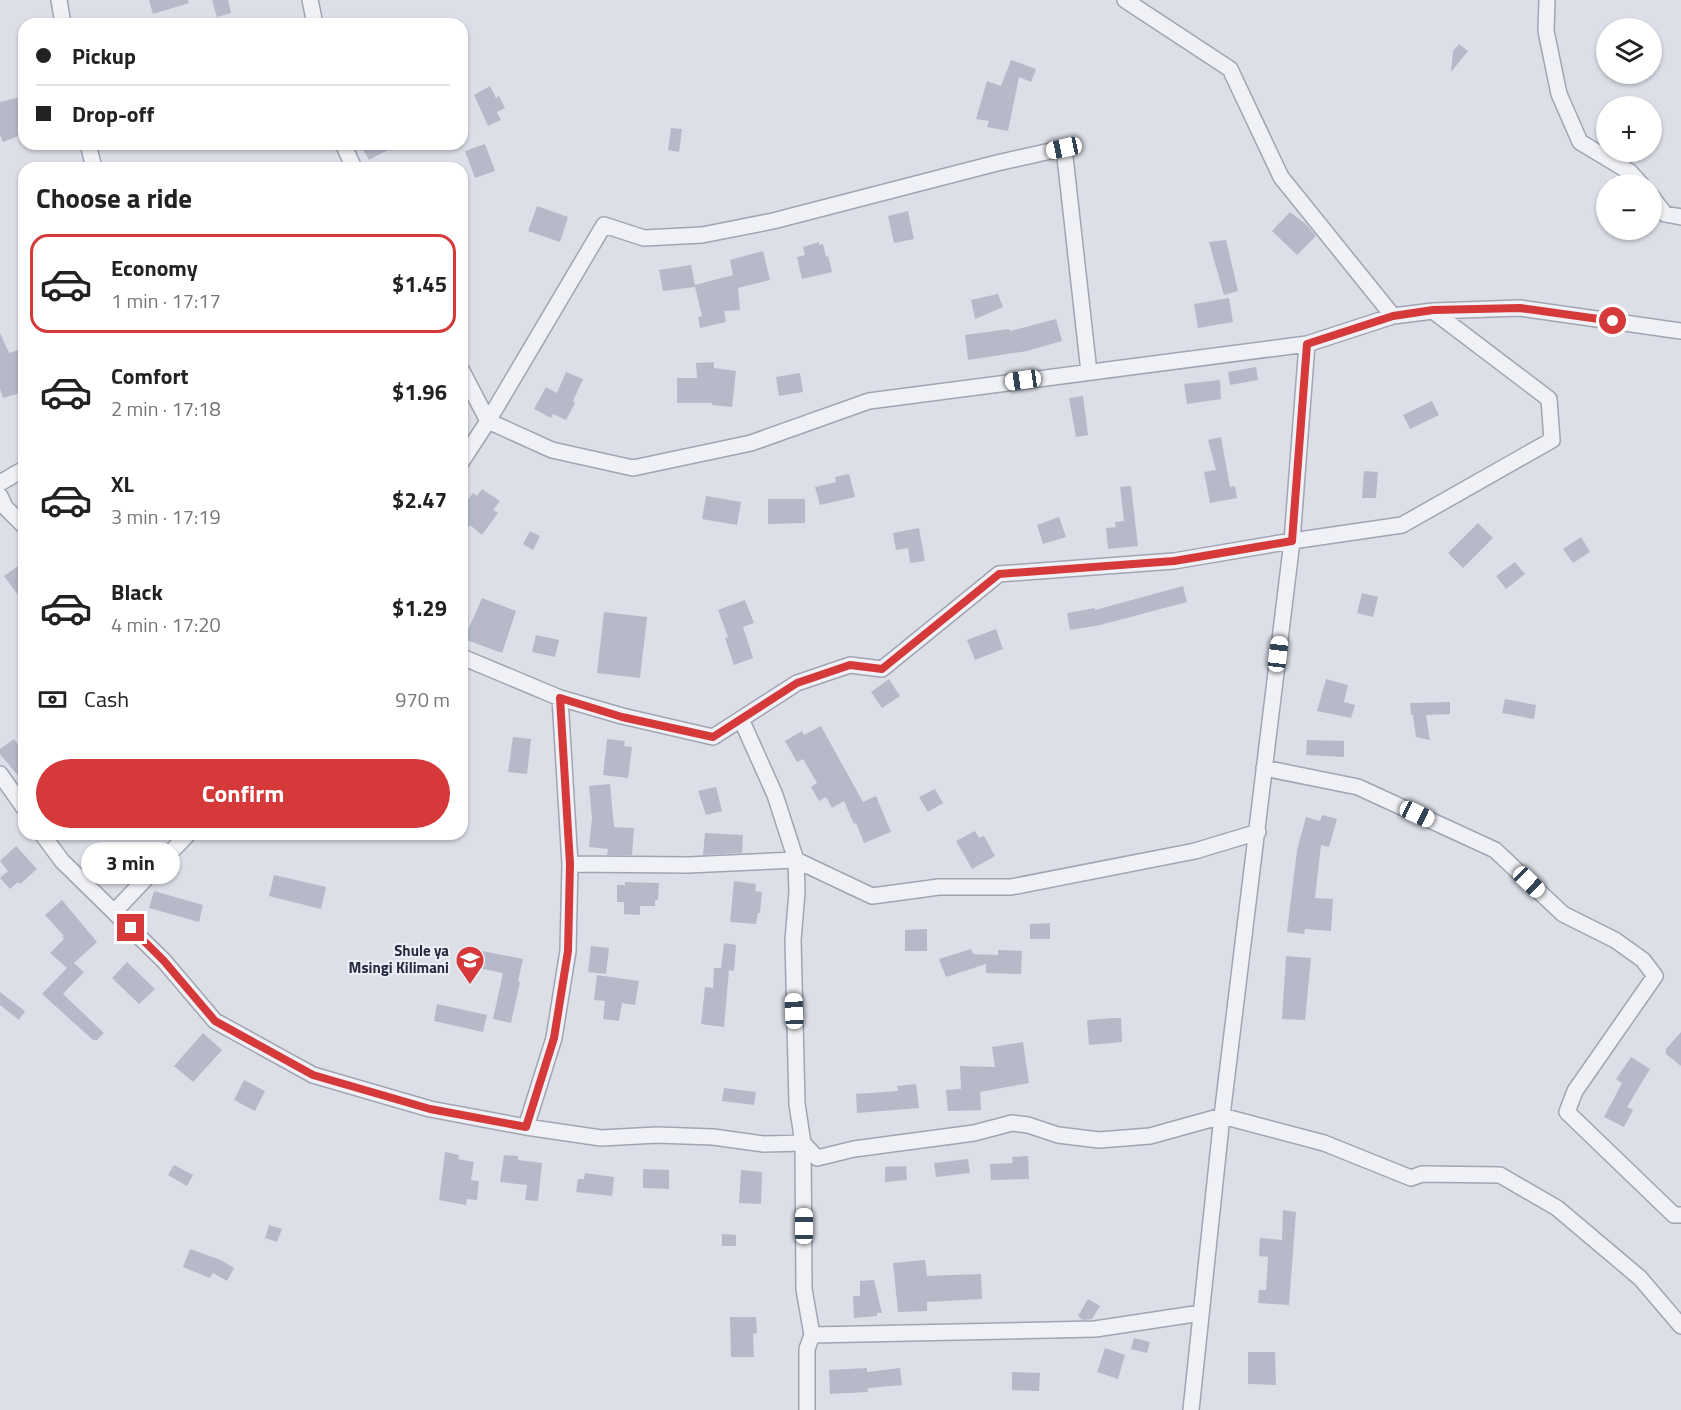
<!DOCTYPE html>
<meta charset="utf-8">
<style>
body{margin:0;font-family:"Titillium Web",sans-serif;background:#f6f6f6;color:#222;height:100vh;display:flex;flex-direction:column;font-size:22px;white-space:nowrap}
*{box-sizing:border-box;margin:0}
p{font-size:20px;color:#767676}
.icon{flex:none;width:33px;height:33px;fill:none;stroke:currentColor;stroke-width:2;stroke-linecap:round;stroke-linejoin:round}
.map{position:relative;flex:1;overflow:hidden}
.panel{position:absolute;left:18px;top:162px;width:450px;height:678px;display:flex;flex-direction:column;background:#fff;border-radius:18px;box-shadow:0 2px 4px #0004}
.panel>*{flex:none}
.guide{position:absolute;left:18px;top:18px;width:450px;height:132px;border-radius:18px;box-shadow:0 2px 4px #0004;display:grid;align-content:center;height:132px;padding:0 18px;background:#fff}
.controls{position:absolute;left:1596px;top:18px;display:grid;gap:12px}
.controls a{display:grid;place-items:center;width:66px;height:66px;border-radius:50%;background:#fff;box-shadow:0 2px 4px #0004;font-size:30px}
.end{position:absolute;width:27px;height:27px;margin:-14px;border:8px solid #d53939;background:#fff;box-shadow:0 0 0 3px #fff}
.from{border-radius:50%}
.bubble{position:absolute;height:42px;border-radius:21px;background:#fff;box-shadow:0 2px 4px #0004;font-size:20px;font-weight:700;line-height:42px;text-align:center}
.car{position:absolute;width:18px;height:36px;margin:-18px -9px;border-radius:8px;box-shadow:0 0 4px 2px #0007;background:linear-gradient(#fff 24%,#345 0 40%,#fff 0 76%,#345 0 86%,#fff 0)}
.guide b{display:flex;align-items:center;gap:21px;height:57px;font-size:22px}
.guide b+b{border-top:2px solid #e0e0e0}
.guide i{width:15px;height:15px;background:#222}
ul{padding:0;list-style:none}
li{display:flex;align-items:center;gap:18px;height:99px;margin:0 12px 9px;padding:0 6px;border:3px solid transparent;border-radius:18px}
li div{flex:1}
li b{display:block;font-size:22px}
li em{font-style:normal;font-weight:700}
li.on{border-color:#d53939}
li>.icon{width:54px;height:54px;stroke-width:1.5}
h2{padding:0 18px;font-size:27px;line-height:72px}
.pay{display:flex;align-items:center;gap:15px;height:66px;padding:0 18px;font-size:22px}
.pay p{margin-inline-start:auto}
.button{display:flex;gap:12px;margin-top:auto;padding:12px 18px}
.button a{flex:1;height:69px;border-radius:36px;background:#d53939;color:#fff;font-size:24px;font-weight:700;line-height:69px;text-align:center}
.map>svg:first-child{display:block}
.building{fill:#b6bac8}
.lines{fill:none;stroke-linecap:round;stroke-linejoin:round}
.minor-casing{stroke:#a1a5b2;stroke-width:18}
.minor{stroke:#eff1f6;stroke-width:15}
.route{stroke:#d53939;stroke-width:8}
.labels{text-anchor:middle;stroke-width:4.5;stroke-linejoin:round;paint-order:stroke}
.poi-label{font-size:15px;font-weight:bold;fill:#252b3f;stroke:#eceef5;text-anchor:end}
</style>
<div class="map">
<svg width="1681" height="1410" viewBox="0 0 1681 1410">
<rect width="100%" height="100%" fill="#dcdfe8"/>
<!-- building -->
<path class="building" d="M149 0H188L189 3 153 14Z
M212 0H228L231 13 217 17Z
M1459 44 1468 51 1451 72 1453 51Z
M1011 60 1036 69 1031 82 1019 77 1008 131 987 127 989 121 976 119 987 81 1001 86Z
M490 86 496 98 499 96 505 108 497 112 501 120 488 126 474 95Z
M24 96V134L3 142 0 135V102Z
M671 128 682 129 679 152 668 150Z
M360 144H399L369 160Z
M485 144 495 171 475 178 465 151Z
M537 206 568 217 560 242 528 231Z
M908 211 914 239 894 243 888 216Z
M1290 212 1307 225 1316 236 1297 255 1272 231Z
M1226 240 1238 291 1224 295 1209 242Z
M819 242V245L823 244 826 257 828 256 832 272 802 279 797 257 805 255 803 247Z
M763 251 770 280 738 288 740 310 724 311 726 322 700 328 698 317 702 316 695 287 663 291 659 270 691 265 695 285 733 275 730 260Z
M998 294 1003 307 975 319 971 300Z
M1229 298 1233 322 1198 328 1194 304Z
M1056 319 1062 341 1027 351 968 360 965 335 1009 329 1010 331Z
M0 333 9 353 18 350 21 360 24 359V383L18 385 20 393 3 398 0 389Z
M714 362V368L736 371 732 407 712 405V403H677V378H697L696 363Z
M1256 367 1258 380 1230 385 1228 372Z
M566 372 583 379 573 401 575 403 566 420 553 414 551 418 534 409 546 387 557 393Z
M800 373 803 392 779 396 776 377Z
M1220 380 1221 399 1187 404 1184 384Z
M1083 396 1088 435 1076 437 1069 398Z
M1432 401 1439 415 1410 429 1403 415Z
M1221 437 1230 487 1235 486 1237 498 1210 503 1204 472 1216 470 1208 440Z
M1364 471 1378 472 1376 498H1362Z
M849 474 855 497 820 505 815 487 836 482 835 477Z
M1131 486 1138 546 1108 549 1106 528 1116 527 1115 522 1124 521 1120 487Z
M482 489 500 501 493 510 498 513 482 535 470 525 462 537V498L467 501 473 493 477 496Z
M706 496 741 502 737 525 702 519Z
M768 499H805V523L768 524Z
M1059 517 1066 537 1043 544 1037 525Z
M1478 523 1493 538 1463 568 1448 553Z
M919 528 925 561 910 563 908 548 896 550 893 533Z
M530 531 540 536 533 550 523 544Z
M1581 537 1590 552 1573 563 1563 549Z
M24 562V603L4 576Z
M1515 562 1525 574 1506 589 1496 576Z
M1183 586 1187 602 1100 625 1070 630 1067 613 1095 608V610Z
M1362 593 1378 597 1373 617 1357 613Z
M482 598 516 611 502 653 464 639Z
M745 600 754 623 743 627 753 658 734 665 725 638 728 637 718 610Z
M604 612 647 617 640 678 597 673Z
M996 629 1003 649 975 660 967 640Z
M536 635 559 640 555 657 532 652Z
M889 679 900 696 882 708 871 692Z
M1326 679 1348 685 1344 702 1355 705 1351 718 1317 711Z
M1505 699 1536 705 1534 719 1502 713Z
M1450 702V714L1426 715 1430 740 1416 737 1413 715H1411L1410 703Z
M821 726 863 802 876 796 891 832 864 843 856 823 854 824 844 801 832 808 826 797 819 801 811 787 817 783 803 759 797 762 785 741 802 731 804 735Z
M513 737 531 739 527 774 508 772Z
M14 739 24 753V783L0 754V749Z
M607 739 625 741 624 746 632 747 628 778 603 775Z
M1307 740 1344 741V757L1306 755Z
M610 784 614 827 634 828 632 855H607L608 849 589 847 592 818 589 786Z
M716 787 722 811 706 815 698 791Z
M935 789 943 803 928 812 919 797Z
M1322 815 1337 819 1329 847 1321 845 1315 898 1333 899 1331 931 1305 929 1304 934 1287 932 1297 850 1306 817 1320 821Z
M975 831 979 838 984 836 995 856 972 869 956 841Z
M705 833 743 835 742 853 703 855Z
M16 846 37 869 20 884 18 882 10 889 0 878 8 871 0 861Z
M274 875 326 887 321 909 269 896Z
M734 881 756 884 755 891 762 892 760 913H758L756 924 730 922Z
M625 882 659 883 658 900H655V906H640V915L624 914V902H617V885H625Z
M154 891 203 905 199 922 149 908Z
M62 900 97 942 74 963 84 972 63 994 104 1033 97 1040H93L42 994 67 968 50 953 64 939 62 937 64 936 45 915Z
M1050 923V939H1030V924Z
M927 929V951H905V930Z
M724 943 736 945 734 971 729 970 724 1027 701 1024 705 987 713 988 714 968H721Z
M591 946 609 948 606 974 588 972Z
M462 947 523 959 518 981 520 982 511 1023 493 1019 503 973 459 964Z
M971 949 973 954 998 955V950L1022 951 1021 974 986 973V964L946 977 939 959Z
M1286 956 1311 958 1305 1020 1282 1019Z
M127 962 155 989 139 1004 112 978Z
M597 975 639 981 635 1005 622 1003 619 1021 603 1019 605 1001 594 1000Z
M0 992 25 1011 19 1020 0 1005Z
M437 1004 487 1015 483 1032 434 1021Z
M1112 1018H1121L1122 1042 1089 1045 1087 1020Z
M1681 1032V1066L1666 1054V1049Z
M203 1033 222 1050 193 1082 174 1066Z
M1023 1042 1029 1083 980 1092 981 1110 948 1111 946 1090 961 1089 960 1066 995 1067 992 1047Z
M1631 1057 1650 1069 1627 1107 1633 1110 1624 1127 1604 1117 1622 1083 1616 1079Z
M244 1080 265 1091 255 1111 234 1100Z
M916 1084 919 1108 857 1113 856 1094 898 1091 897 1086Z
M724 1088 756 1092 754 1105 722 1101Z
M445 1152 459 1155 458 1159 474 1162 471 1180 479 1181 477 1200 467 1199 466 1205 439 1200Z
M504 1155 518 1156V1160L542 1163 538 1201 525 1200 527 1185 500 1182Z
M1028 1156 1029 1179 991 1180 990 1164 1013 1163 1012 1157Z
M968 1159 970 1173 936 1177 934 1163Z
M174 1165 193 1175 187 1186 168 1175Z
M906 1166 907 1180 885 1182V1167Z
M643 1169 669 1170V1189L643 1188Z
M741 1170 762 1172 761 1204 739 1203Z
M585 1173 614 1177 612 1196 576 1192 578 1179H584Z
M1283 1210 1296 1212 1289 1305 1258 1303 1259 1290H1266L1268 1257 1259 1256 1260 1238 1282 1240Z
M269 1225 282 1229 277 1242 265 1238Z
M722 1234 736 1235V1246H722Z
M190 1249 221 1260 234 1268 227 1281 213 1273 210 1278 183 1267Z
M925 1260 927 1276 981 1274 982 1299 927 1302V1311L898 1312 893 1263Z
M874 1280 882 1313H877V1316L854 1318 853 1296H860V1281Z
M1088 1299 1100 1306 1092 1319 1083 1320 1078 1316Z
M730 1317H756L757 1333 753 1334 754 1357H731Z
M1134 1338 1150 1342 1147 1353 1131 1349Z
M1105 1348 1125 1355 1118 1379 1097 1372Z
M1248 1352H1275L1276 1385 1248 1384Z
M867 1368V1372L900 1368 902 1385 868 1388V1392L830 1394 829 1370Z
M1012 1372 1040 1373 1039 1391 1012 1390Z"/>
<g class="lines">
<!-- minor casing -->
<g class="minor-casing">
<path id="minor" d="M59 0 63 24
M310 0 315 24
M1125 0 1230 69 1281 177 1393 316
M1547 0 1546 31 1559 94 1580 142 1630 172 1641 184
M88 144 94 168
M343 144 354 168
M1652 197 1665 214 1681 217
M462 371 488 421 552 450 633 468 751 443 869 401 1307 344 1393 316 1433 311 1520 308 1681 331
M462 461 488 421 604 225 644 238 702 235 773 221 997 163 1064 148 1089 372
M0 483 24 469
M0 496 5 507 24 526
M462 657 560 698 622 716 713 737 797 683 850 665 882 669 999 574 1174 561 1292 541 1402 525 1552 440 1549 399 1433 311
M741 719 775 795 796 860 797 892 793 940 797 1104 803 1143 804 1289 812 1335 807 1349V1410
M1264 768 1358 787 1495 850 1563 914 1615 940 1643 960 1655 976 1575 1091 1567 1112 1674 1215H1681
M0 774 24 808
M42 834 62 861 164 961 215 1021 313 1075 430 1109 526 1127 601 1138 657 1135 713 1137 764 1144 803 1143 817 1158 854 1149 974 1133 1012 1123 1028 1125 1058 1135 1099 1140 1150 1136 1222 1116 1324 1143 1411 1178 1422 1174 1500 1175 1557 1208 1640 1278 1681 1326
M570 864 688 865 796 860 872 896 939 887H1011L1195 851 1258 832
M114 912 188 834
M526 1127 554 1038 568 951 570 864 560 698
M812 1335 1095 1329 1201 1313
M1191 1410 1222 1116 1292 541 1307 344"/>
</g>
<!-- minor -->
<use href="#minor" class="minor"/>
</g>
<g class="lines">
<!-- route -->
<path class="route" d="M131 928 164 961 215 1021 313 1075 430 1109 526 1127 554 1038 568 951 570 864 560 698 622 717 713 737 797 683 850 665 882 669 999 574 1174 561 1292 541 1307 344 1393 316 1433 310 1520 308 1613 321"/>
</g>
<!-- icons -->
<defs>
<g id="school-pin" transform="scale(1.5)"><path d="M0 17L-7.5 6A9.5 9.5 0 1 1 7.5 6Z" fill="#d53939" stroke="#eceef5"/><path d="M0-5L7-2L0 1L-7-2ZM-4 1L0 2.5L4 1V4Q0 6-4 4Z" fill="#fff"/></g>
</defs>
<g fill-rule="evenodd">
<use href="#school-pin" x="470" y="960"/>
</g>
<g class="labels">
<!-- poi labels -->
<g class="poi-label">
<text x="449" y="956">Shule ya<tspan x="449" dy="17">Msingi Kilimani</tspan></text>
</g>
</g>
</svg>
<div class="controls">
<a><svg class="icon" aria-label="layers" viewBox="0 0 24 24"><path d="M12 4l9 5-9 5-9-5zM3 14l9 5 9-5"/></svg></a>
<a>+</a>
<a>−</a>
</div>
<i class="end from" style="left:1613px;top:321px"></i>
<i class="end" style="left:131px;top:928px"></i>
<div class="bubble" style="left:81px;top:842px;width:99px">3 min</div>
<i class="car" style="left:1064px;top:148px;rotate:258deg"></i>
<i class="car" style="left:1023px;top:380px;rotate:262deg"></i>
<i class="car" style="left:1278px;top:654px;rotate:7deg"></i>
<i class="car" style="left:1417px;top:814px;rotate:115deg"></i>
<i class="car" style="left:1529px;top:882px;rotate:134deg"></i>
<i class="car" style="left:794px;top:1011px;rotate:358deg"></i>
<i class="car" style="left:804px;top:1226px;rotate:0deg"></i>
<div class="guide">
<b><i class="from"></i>Pickup</b>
<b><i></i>Drop-off</b>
</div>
<section class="panel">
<h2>Choose a ride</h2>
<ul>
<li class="on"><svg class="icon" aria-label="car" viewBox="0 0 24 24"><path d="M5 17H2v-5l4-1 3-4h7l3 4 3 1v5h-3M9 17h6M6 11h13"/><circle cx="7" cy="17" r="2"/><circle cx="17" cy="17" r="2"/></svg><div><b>Economy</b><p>1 min · 17:17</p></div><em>$1.45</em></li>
<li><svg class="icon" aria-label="car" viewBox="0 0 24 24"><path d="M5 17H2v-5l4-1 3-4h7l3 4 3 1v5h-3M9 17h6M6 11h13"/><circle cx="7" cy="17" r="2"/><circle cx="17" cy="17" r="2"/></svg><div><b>Comfort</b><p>2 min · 17:18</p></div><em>$1.96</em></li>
<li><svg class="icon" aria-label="car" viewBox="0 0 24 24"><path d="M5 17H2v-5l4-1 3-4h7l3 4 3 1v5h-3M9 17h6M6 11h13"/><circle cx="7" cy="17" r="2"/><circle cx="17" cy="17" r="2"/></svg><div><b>XL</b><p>3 min · 17:19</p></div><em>$2.47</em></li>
<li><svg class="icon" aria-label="car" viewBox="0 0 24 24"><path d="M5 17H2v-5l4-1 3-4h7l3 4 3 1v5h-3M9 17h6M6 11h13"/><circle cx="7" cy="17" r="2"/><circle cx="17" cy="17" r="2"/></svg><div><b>Black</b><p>4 min · 17:20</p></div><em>$1.29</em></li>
</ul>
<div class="pay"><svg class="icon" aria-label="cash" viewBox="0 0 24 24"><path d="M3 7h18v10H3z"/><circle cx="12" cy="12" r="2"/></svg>Cash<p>970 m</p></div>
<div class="button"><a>Confirm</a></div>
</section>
</div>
